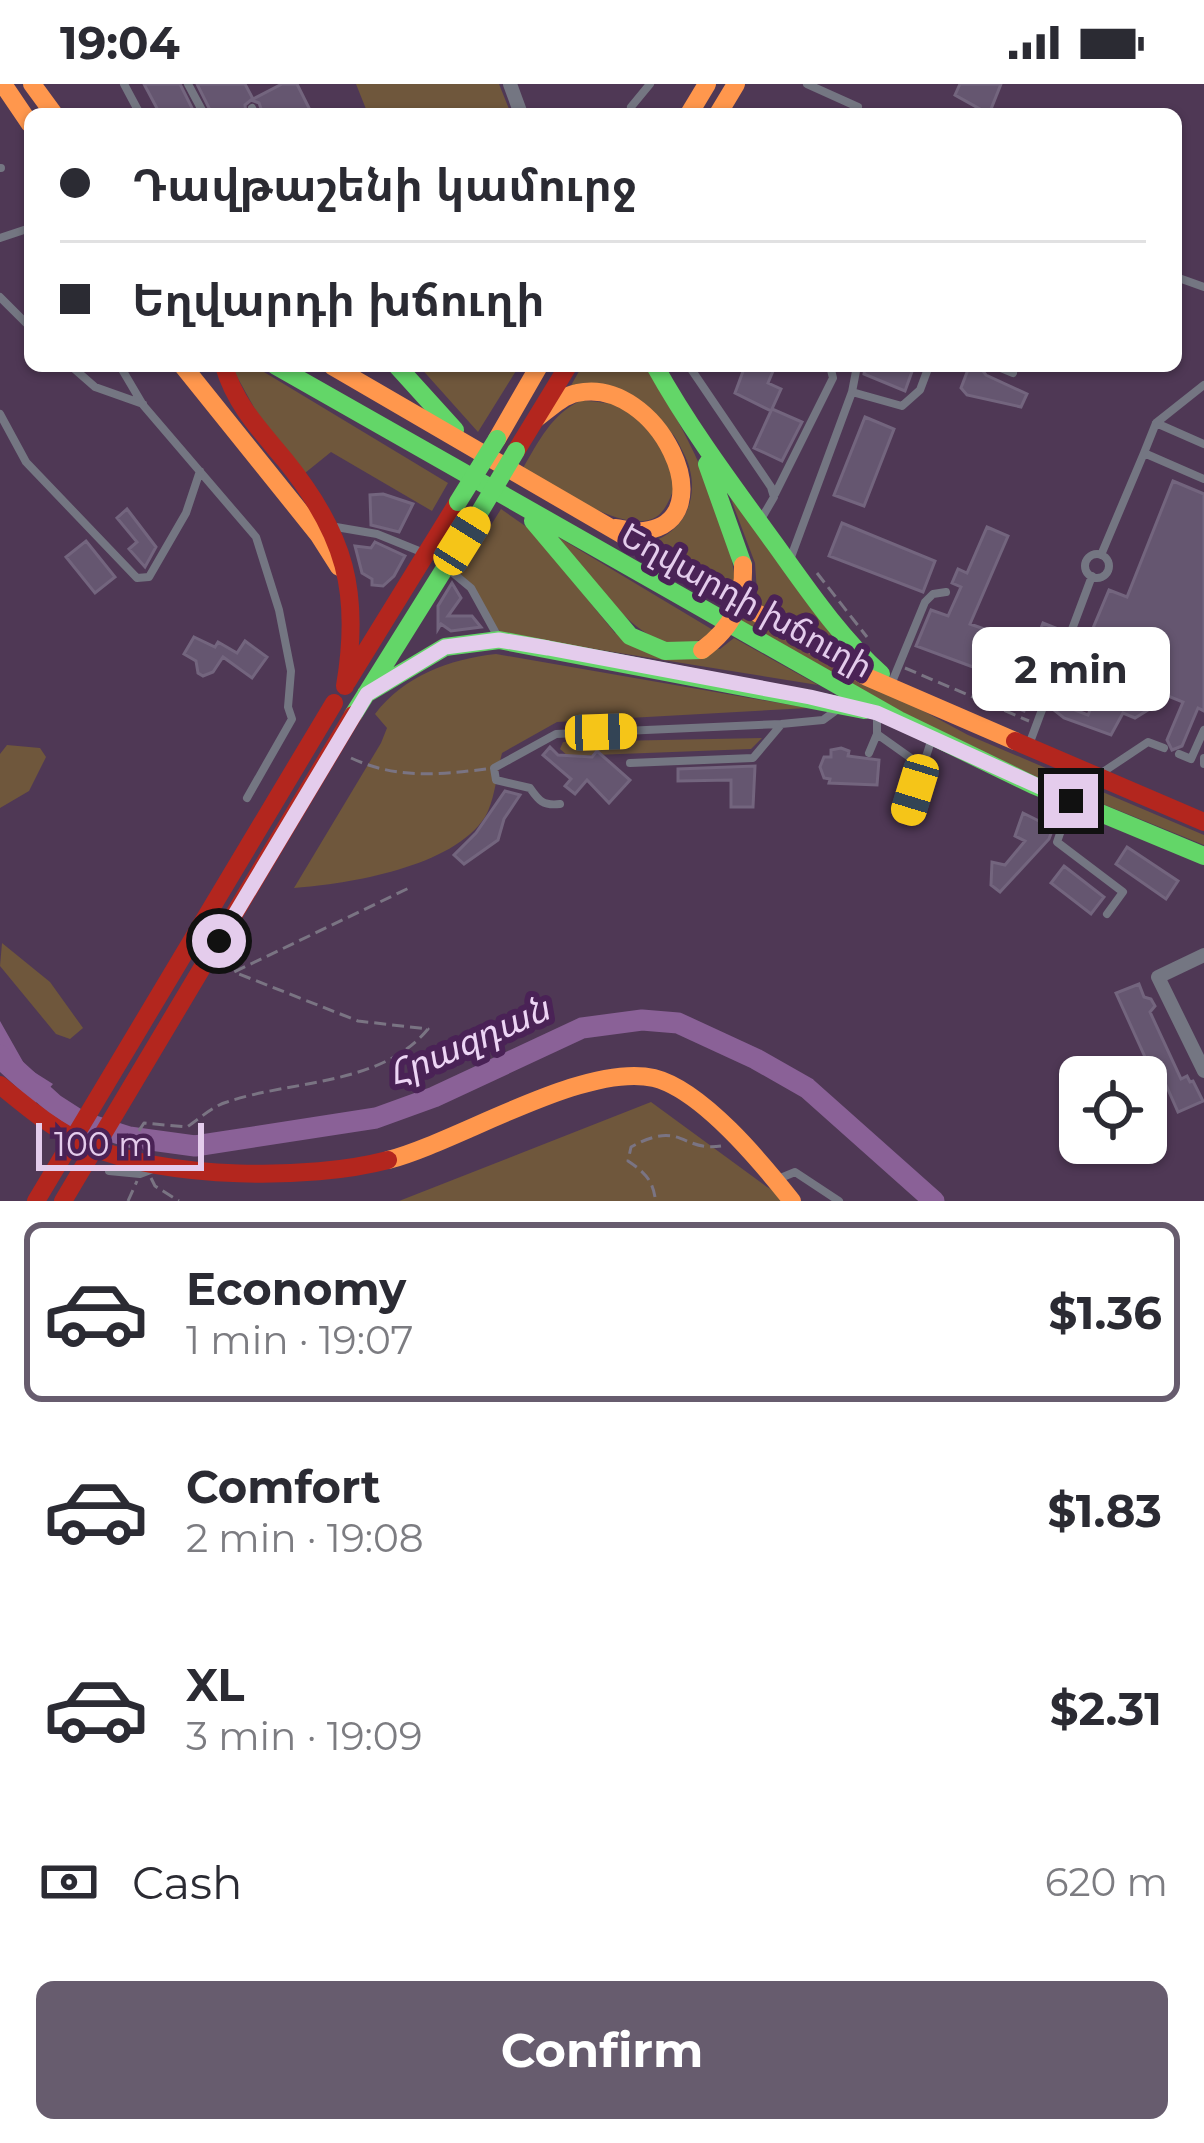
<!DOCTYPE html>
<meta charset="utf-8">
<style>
body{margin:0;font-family:Montserrat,"Noto Sans Armenian",sans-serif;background:#f7f7f7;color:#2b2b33;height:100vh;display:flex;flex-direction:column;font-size:45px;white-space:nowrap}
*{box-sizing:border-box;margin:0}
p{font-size:39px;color:#7c7c81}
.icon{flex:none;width:66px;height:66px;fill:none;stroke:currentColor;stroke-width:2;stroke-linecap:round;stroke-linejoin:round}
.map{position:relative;height:1117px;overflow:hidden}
.sheet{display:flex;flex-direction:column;background:#fff;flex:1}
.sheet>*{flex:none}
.banner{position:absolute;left:24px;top:24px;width:1158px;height:264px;border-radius:18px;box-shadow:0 3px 9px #0004;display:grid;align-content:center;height:264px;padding:0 36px;background:#fff}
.tools{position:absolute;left:1059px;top:972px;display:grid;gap:24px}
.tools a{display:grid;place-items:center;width:108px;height:108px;border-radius:18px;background:#fff;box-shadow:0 3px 9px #0004;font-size:60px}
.scale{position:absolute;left:36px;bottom:30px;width:168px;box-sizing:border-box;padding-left:12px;border:6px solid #e4ccec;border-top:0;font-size:33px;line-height:42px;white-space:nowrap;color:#e4ccec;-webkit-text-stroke:9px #4a2256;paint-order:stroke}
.end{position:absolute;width:54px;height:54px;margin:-27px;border:15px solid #e4ccec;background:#111;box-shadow:0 0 0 6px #111}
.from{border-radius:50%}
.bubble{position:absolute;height:84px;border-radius:18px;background:#fff;box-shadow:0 3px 9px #0004;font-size:39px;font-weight:700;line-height:84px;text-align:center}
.car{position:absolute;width:36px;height:72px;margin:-36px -18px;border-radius:15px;box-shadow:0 0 9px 3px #0007;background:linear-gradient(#f5c518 24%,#345 0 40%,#f5c518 0 76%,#345 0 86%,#f5c518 0)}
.banner b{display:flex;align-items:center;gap:42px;height:114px;font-size:45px}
.banner b+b{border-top:3px solid #e1e1e2}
.banner i{width:30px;height:30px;background:#2b2b33}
ul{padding:21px 0 0;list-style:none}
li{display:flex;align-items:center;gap:36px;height:180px;margin:0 24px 18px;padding:0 12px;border:6px solid transparent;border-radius:18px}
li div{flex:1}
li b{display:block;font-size:45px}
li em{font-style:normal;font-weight:700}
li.on{border-color:#675c6e}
li>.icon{width:108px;height:108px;stroke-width:1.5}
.pay{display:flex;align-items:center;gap:30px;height:132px;padding:0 36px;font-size:45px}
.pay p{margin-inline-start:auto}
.primary-button{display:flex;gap:24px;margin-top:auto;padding:24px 36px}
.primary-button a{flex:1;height:138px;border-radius:18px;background:#675c6e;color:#fff;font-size:48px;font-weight:700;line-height:138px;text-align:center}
.status{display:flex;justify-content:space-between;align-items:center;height:84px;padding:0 60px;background:#fff;direction:ltr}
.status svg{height:33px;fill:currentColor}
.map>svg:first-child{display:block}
.green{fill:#6f573c}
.water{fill:#8a6197}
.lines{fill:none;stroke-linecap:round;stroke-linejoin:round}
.river{stroke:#8a6197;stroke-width:21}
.building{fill:#655670;stroke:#73657e;stroke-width:3}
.path{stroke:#7a7483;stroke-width:3;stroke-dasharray:12 6;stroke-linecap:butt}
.lane{stroke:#747682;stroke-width:8}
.street{stroke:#747682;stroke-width:14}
.fast{stroke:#63d668;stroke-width:18}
.slow{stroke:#ff974d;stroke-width:18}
.jam{stroke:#b3261e;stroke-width:18}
.fast-bridge{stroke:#63d668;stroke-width:18}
.slow-bridge{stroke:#ff974d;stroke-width:18}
.jam-bridge{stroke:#b3261e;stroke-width:18}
.route{stroke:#e4ccec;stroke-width:15}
.labels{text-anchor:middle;stroke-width:12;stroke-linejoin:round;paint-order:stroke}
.street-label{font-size:33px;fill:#e4ccec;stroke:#4a2256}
.water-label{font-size:36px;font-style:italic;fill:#edd5f5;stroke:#4a2256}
</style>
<div class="status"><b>19:04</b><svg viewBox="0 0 49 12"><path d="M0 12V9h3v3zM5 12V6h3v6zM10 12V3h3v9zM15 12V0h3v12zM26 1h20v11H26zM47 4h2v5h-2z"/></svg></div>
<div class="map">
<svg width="1204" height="1117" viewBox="0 0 1204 1117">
<rect width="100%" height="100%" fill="#4f3855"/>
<!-- green -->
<path class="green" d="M356 0H499L509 25 496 30H368Z
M235 282H254L448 399 432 427 331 368 305 389 261 336 235 289Z
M419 282H519L478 348Z
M582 282H647C688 352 730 430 737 512L648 459C689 448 703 405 683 368 679 360 675 350 667 345 638 328 601 318 569 305Z
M580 317C644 317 656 348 676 400 671 411 667 426 656 433 623 452 554 401 523 384 539 357 551 331 580 317Z
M729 410 850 574 758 523 755 479Z
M501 425 531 446 615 549 720 565 734 554 818 601 502 550 458 494Z
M558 453 713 546C657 600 590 490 558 453Z
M745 531 968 651 1204 751V761L1041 695 900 628 741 538Z
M496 570 808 624 557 638 502 669C497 688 495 716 485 733 453 783 349 800 294 804L381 659 387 644 375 630C404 592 449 575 496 570Z
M762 654 751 665 568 672 560 665 563 658Z
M7 661 40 664 46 673 29 707 0 724V670Z
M2 859 50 898 83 944 70 955 56 950 0 882Z
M651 1018 767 1103 794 1117H399Z"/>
<!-- water -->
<path class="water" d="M0 937 26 983 53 1000 35 1020 0 988Z"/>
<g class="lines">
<!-- river -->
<path class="river" d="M0 971 54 1020 82 1038 129 1053 195 1062 376 1034 434 1013 582 944 642 936 678 939 756 975 807 1004 934 1117"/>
</g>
<!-- building -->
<path class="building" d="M144 0H180L195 30H160Z
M197 0H245L253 15 282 0H297L312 30H263L259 19 251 16 245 21 246 30H212Z
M960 0H1001L989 30 955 11Z
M745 282H762L773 287 768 299 781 305 772 325 802 338 782 377 754 364 771 327 735 309Z
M865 282H914L905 307 864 290Z
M979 282 986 291 1027 310 1021 323 967 311 961 304 969 283Z
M865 333 894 345 864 422 834 411Z
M1173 397 1204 410V627L1198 624 1182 662 1172 666 1167 656 1183 618 1136 599 1129 618 1148 626 1135 634 1123 629 1111 651 1064 634 1054 626 1057 619 1088 631 1106 587 1070 573 1066 565 1055 568 1035 560 1043 539 1063 547 1067 555 1078 552 1088 556 1109 506 1127 513Z
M383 410 413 420 399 448 371 441 370 411Z
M127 425 156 463 145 483 129 465 137 458 117 434Z
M842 439 935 477 923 508 829 472Z
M987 443 1008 452 970 540 987 546 973 583 916 562 931 526 948 532 961 503 952 499 958 485 967 489Z
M86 457 115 493 95 509 66 473Z
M375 458 405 472 394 492 383 502 372 501V495L362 489 355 462 371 464Z
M452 499 461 514 448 532H472L481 543 451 547 441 540 438 545V522Z
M194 553 215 563 218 558 237 569 245 557 267 573 252 594 223 573 213 588 203 592 198 589 196 577 184 570Z
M984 585 1033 606 1024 627 975 606Z
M550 663 558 671 592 673 597 667 630 696 609 719 587 696 575 710 565 702 571 695 543 671Z
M841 664 849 667 848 672 879 676 877 701 829 699 830 695 824 694 820 683 824 673H831V666Z
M755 682 753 723H731V696L678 697V685Z
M505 707 520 711 504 735 498 756 464 780 454 771 476 749Z
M1023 729 1053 744 1049 755 1000 808 991 801 992 778 1005 781 1025 757 1015 752Z
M1127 763 1178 797 1166 815 1116 780Z
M1064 782 1104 813 1091 830 1051 799Z
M1139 900 1144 913 1151 915 1155 922 1150 928 1181 995 1187 992 1190 998 1193 997 1203 1017 1178 1028 1162 992 1155 995 1116 909Z"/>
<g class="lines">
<!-- path -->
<path class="path" d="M817 489 867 553
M905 584 1029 637
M351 674C396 695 437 691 486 685
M129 1062 144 1039 187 1043C199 1035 213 1022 227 1018 291 996 381 1002 428 945L358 937 234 888 409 804
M151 1094 155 1102 179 1117
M655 1113C652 1095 643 1087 628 1077L631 1063C682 1035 681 1068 721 1062
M128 1117 137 1097"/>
<!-- lane -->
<path class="lane" d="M124 0 140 30
M188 0 204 30
M807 0 858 23 855 30
M631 23 650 0
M252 24 255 30
M0 84H1
M0 154 30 144
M1176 193 1204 203
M0 213 30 243
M71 282 95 303 143 320
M120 282 143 321 256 453 279 526 291 587 288 623 292 635 247 714
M689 282 771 403 774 413 760 437
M996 282 1013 289
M852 308 902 322 920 306 929 282
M0 330 26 378 137 494 149 493 186 429 200 387
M1156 339 1204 301
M1144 369 1156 339 1204 360
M775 410 833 294 830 282
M336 443 377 450 424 469
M1085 482a12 12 0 1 1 24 0a12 12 0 1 1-24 0Z
M1101 471 1144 369 1204 395
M791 473 852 308 857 282
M447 484 471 504 498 553
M1071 548 1092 492
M892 598 925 518 933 510 946 508
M877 631V650L922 682
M1030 658 1062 572
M869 669 877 650
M1179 670 1191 675 1204 646
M1204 674V680
M630 679 753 674 780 642
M1103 688 1148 658 1164 664
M1071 718 1057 758 1123 808 1107 830
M560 720C543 722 539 717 530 704L496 696 494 684 556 650 781 640 823 636 838 625
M908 729 932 654
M109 1087 140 1090 153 1085
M778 1095 795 1088 839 1117"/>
<!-- street -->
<path class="street" d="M510 0 521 30
M1204 871 1158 893 1204 987"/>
<!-- fast -->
<path class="fast" d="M276 282 899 636 1033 701 1204 772
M397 282 455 346
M655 282C690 345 733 402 775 460 808 506 839 552 881 590
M707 380 743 481
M533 437 630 552 665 567 702 566
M366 610 445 563 499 556 864 626
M353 631 478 431"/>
<!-- slow -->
<path class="slow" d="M3 0 30 40
M32 0 54 30
M689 30 707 0
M718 30 736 0
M183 282 318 450 339 483
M332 282 867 593 1015 657
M537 334C549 325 562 312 577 309 657 291 727 437 644 447 635 448 624 445 615 444
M497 355 539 282
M388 1076C458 1058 584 978 654 994 702 1006 762 1079 792 1117"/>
<!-- jam -->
<path class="jam" d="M224 282C235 320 260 346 285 376 345 450 361 508 345 602
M516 367 568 282
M347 598 458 418
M1015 657 1204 738
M0 1001C29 1025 58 1049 92 1063 169 1095 308 1097 388 1076"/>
<!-- fast-bridge -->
<path class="fast-bridge" d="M458 418 497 355
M478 431 516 367"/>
<!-- slow-bridge -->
<path class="slow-bridge" d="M702 566C733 543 744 519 743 481"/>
<!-- jam-bridge -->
<path class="jam-bridge" d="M36 1117 334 619
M63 1117 353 631"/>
</g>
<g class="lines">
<!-- route -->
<path class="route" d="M219 857 367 610 445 563 499 556 548 564 810 613 877 629 1071 717"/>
</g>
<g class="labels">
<!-- street labels -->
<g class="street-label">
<text transform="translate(747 516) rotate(29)" y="12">Եղվարդի խճուղի</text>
</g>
<!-- water labels -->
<g class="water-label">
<text transform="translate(468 957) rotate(-24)" y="13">Հրազդան</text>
</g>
</g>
</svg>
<div class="tools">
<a><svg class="icon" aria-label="locate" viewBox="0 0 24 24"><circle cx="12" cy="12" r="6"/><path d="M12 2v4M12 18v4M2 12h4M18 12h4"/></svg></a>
</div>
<div class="scale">100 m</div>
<i class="end from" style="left:219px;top:857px"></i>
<i class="end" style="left:1071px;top:717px"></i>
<div class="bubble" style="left:972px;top:543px;width:198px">2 min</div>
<i class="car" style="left:462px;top:457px;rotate:32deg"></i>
<i class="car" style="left:601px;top:648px;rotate:88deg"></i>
<i class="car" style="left:915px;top:706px;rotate:197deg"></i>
<div class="banner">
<b><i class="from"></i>Դավթաշենի կամուրջ</b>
<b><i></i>Եղվարդի խճուղի</b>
</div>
</div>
<section class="sheet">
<ul>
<li class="on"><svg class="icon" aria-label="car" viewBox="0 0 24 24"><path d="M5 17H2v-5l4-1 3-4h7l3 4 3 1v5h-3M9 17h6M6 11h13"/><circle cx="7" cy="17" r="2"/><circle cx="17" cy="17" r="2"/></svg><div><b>Economy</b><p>1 min · 19:07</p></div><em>$1.36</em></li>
<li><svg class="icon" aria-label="car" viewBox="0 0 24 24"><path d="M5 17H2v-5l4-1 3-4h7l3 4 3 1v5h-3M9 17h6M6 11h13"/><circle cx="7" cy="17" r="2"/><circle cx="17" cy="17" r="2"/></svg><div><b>Comfort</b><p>2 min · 19:08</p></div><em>$1.83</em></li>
<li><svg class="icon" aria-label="car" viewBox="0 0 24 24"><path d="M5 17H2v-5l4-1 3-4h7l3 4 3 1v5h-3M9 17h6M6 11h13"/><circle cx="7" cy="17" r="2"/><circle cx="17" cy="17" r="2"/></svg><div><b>XL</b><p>3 min · 19:09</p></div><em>$2.31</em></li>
</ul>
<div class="pay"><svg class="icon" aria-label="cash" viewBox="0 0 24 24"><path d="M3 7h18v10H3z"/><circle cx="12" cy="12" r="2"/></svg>Cash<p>620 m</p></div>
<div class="primary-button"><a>Confirm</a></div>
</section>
